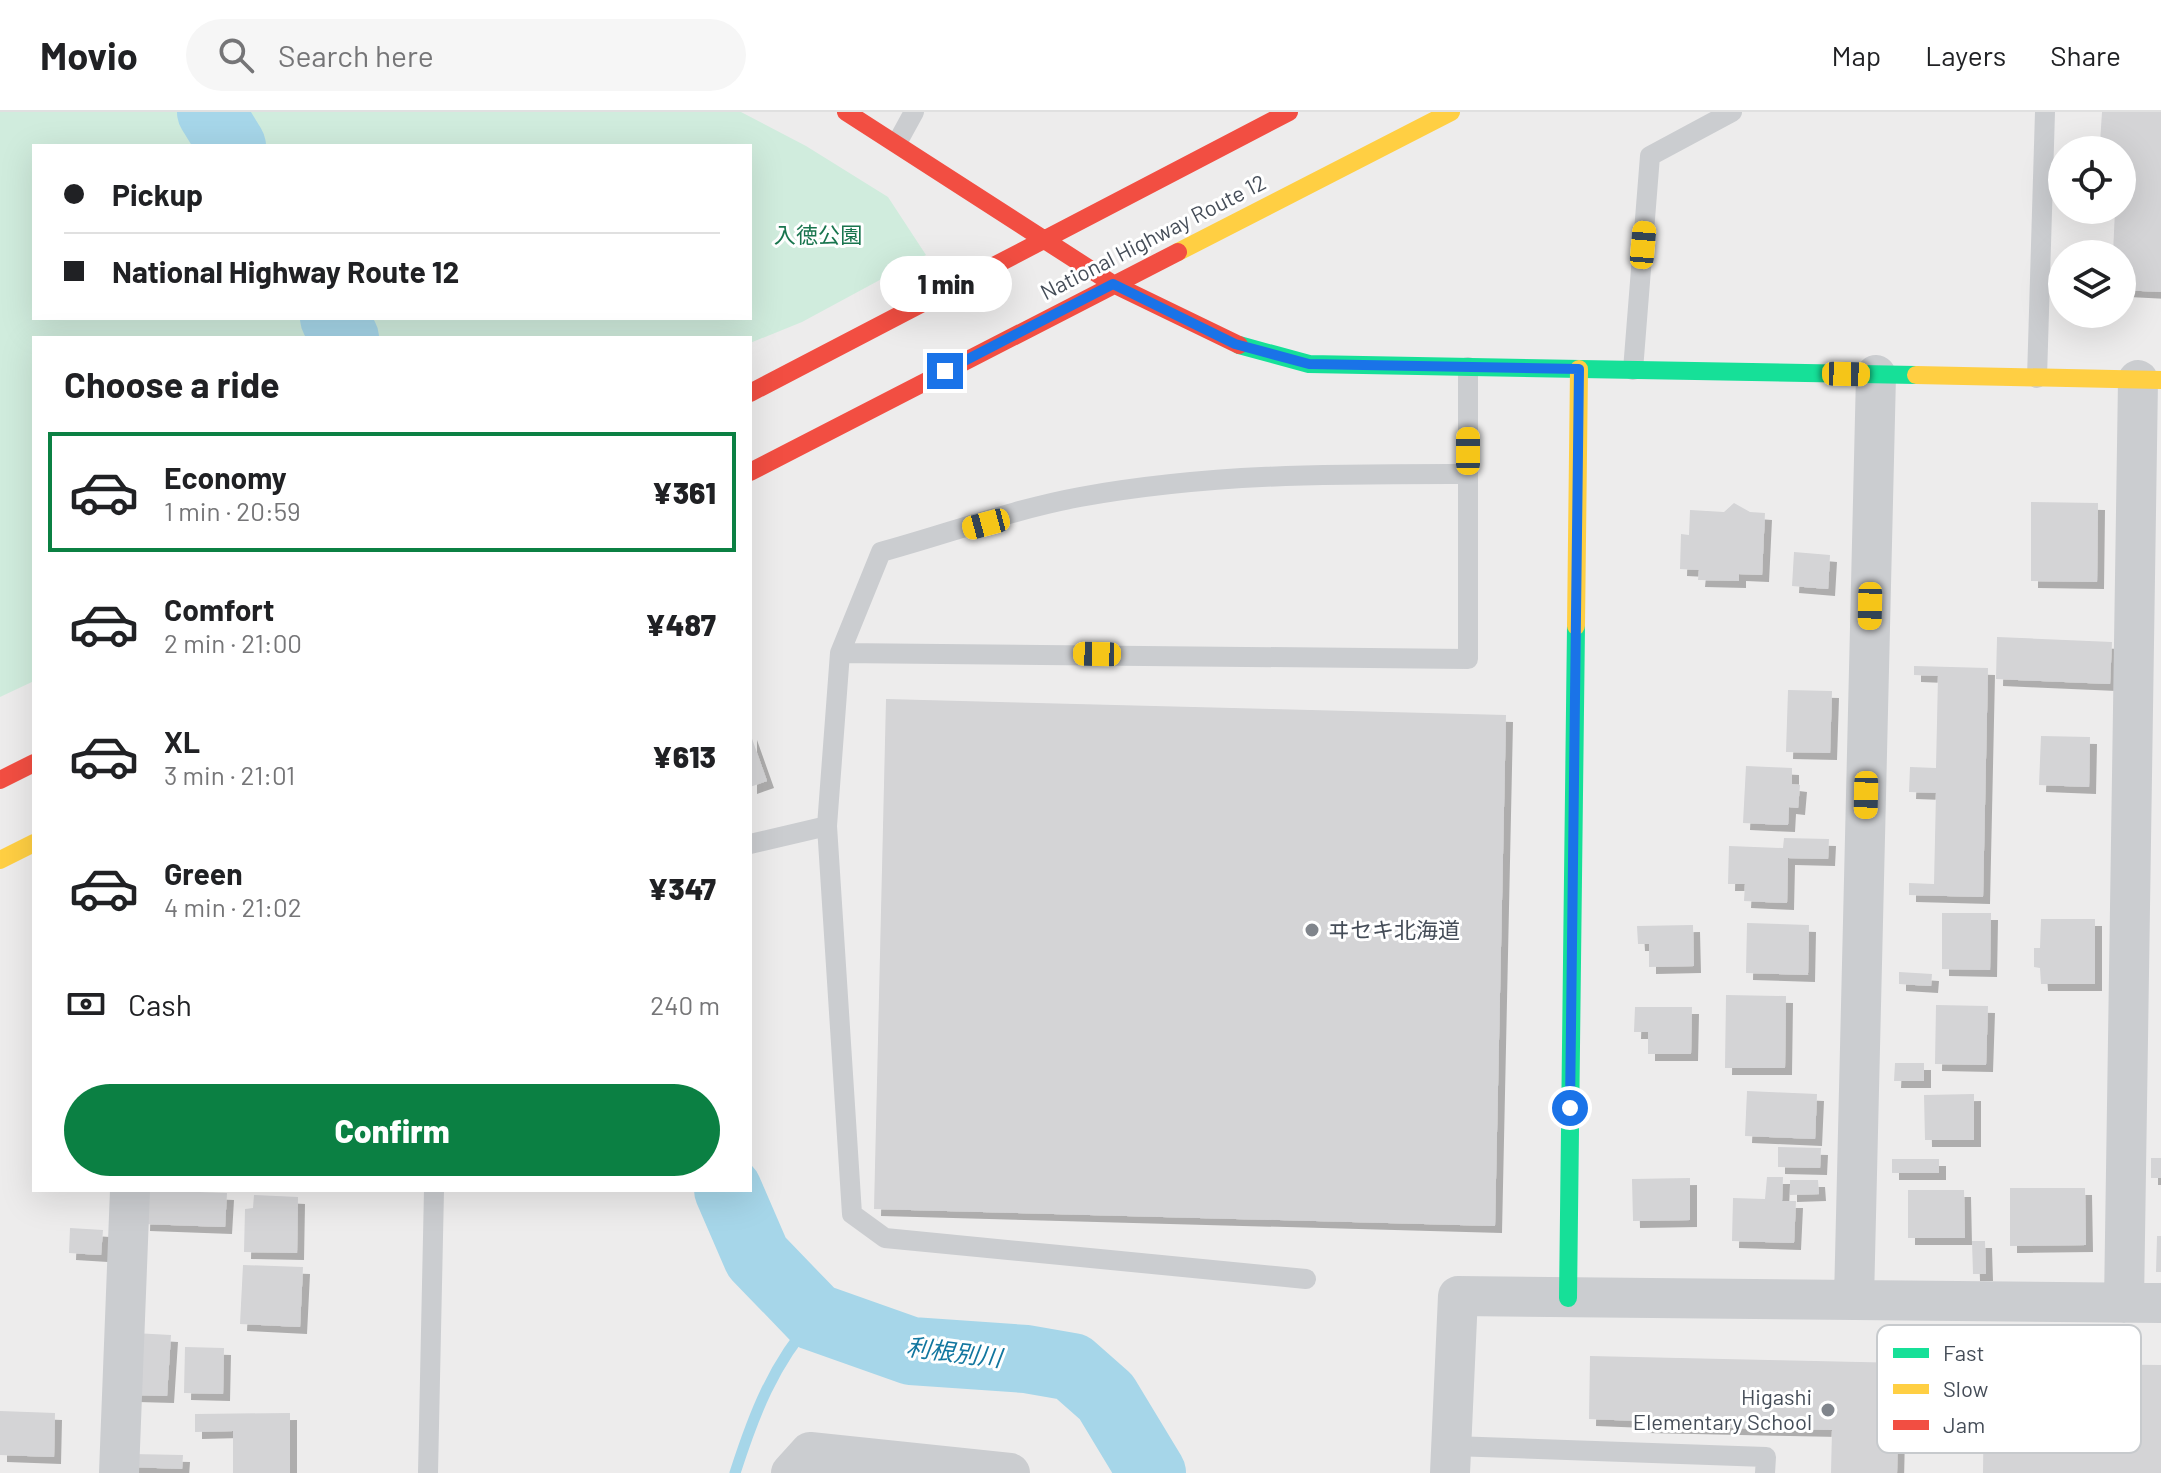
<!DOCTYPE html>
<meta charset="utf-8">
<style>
body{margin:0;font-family:Barlow,"Noto Sans JP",sans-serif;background:#f6f6f6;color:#202124;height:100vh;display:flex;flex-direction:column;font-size:30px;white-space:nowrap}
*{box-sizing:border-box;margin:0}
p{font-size:26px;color:#757577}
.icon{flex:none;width:44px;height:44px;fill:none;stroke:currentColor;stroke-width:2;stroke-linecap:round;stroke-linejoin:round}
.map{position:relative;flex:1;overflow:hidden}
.panel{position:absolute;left:32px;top:224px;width:720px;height:856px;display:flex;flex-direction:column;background:#fff;border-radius:0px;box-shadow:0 8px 32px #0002}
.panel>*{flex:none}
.banner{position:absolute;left:32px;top:32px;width:720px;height:176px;border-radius:0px;box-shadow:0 8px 32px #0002;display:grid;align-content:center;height:176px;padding:0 32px;background:#fff}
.controls{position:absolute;left:2048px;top:24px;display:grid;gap:16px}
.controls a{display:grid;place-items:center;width:88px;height:88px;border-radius:50%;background:#fff;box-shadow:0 8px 32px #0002;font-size:40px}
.end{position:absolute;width:36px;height:36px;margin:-18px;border:10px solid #1a73e8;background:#fff;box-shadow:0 0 0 4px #fff}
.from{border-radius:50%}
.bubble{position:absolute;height:56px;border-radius:28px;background:#fff;box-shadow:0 8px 32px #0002;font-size:26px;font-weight:800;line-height:56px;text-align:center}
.car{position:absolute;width:24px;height:48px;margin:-24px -12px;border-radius:10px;box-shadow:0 0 6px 2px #0007;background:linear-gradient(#f5c518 24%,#345 0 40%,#f5c518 0 76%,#345 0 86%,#f5c518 0)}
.banner b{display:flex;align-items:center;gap:28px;height:76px;font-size:30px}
.banner b+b{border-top:2px solid #e0e0e0}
.banner i{width:20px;height:20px;background:#202124}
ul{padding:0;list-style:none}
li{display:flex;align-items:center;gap:24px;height:120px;margin:0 16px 12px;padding:0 16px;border:4px solid transparent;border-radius:0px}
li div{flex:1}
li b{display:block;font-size:30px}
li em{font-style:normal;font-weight:800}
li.on{border-color:#0b8043}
li>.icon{width:72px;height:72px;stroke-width:1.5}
h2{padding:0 32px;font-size:36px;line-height:96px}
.pay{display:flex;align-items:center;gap:20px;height:88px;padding:0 32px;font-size:30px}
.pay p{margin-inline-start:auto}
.cta{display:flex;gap:16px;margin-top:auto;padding:16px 32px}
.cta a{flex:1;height:92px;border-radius:48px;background:#0b8043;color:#fff;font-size:32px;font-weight:800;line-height:92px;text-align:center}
header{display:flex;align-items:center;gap:48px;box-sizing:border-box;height:112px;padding:0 40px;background:#fff;border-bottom:2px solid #e0e0e0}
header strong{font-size:38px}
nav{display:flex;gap:44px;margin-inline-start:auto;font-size:28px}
.search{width:560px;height:72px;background:#f6f6f6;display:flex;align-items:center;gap:20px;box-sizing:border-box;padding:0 28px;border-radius:44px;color:#757577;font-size:30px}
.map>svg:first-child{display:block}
.green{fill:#d0ecdd;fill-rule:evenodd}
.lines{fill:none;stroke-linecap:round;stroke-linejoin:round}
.stream{stroke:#a6d6e9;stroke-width:11}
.river{stroke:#a6d6e9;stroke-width:68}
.building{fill:#d4d4d6;filter:url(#shadow)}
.lane{stroke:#cbcdd0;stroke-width:20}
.street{stroke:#cbcdd0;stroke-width:40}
.fast{stroke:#16e098;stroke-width:18}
.slow{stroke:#ffcf43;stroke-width:18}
.jam{stroke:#f24e42;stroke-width:18}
.route{stroke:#1a73e8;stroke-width:10}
.poi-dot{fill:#80858c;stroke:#fff;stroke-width:3}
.labels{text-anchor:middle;stroke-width:6;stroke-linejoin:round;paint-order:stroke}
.park-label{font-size:22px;fill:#19754e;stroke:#fff}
.street-label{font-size:22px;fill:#454d58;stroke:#fff}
.poi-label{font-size:22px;fill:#454d58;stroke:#fff;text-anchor:start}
.water-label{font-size:24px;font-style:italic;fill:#11769f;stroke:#fff}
.key{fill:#fff;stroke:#c7cacd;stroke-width:2}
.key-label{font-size:22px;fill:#454d58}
</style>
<header>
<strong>Movio</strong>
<div class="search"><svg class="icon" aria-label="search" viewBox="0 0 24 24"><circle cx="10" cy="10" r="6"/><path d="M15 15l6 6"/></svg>Search here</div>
<nav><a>Map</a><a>Layers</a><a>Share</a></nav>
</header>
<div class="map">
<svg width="2161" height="1361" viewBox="0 0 2161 1361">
<defs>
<filter id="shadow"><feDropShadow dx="7" dy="7" stdDeviation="0" flood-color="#0004"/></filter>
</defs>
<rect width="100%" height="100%" fill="#edecec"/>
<!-- green -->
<path class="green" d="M0 0H741L806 34 888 85 926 143 802 210 750 231V226H34V569L0 585ZM34 34H750V206H34Z"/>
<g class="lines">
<!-- stream -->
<path class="stream" d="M735 1361C754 1302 773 1252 815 1205"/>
<!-- river -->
<path class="river" d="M211 0 232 34
M334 206 345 226
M728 1078 757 1145 815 1205 911 1239 1026 1247 1072 1255 1106 1285 1152 1361"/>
</g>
<!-- building -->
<path class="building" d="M2102 0H2161V180L2122 178V142H2113L2115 98H2122V38H2117V32L2100 31Z
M2031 390 2098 391 2097 470 2031 469Z
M1734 391 1750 400 1765 401 1762 463 1739 462V469L1698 468 1699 458 1680 457 1681 422 1689 423 1690 398 1724 400Z
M1794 440 1830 443 1828 477 1792 474Z
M1997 525 2112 530 2110 572 1996 567Z
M1914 554 1988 556 1983 785 1909 783V771L1934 772 1936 681 1909 680 1910 655 1936 656 1938 564 1914 563Z
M1788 578 1832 579 1830 641 1786 640Z
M886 587 1506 603 1495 1114 874 1097Z
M750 621 767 669 750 675Z
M2041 624 2090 625 2089 675 2039 673Z
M1746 654 1792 656V672L1800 673 1798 696 1789 695 1788 713 1743 711Z
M1784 726 1829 727 1828 747 1788 746 1787 791 1744 789 1745 772H1728L1729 734 1783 736Z
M1942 801H1991L1990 858 1942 857Z
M2041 807H2095V872H2041L2040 856 2034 855V836H2040Z
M1747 811 1809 813 1808 863 1746 861Z
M1693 813 1694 854 1649 855V832H1638L1637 814Z
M1899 860 1932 862 1931 874 1899 872Z
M1726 883 1786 884 1785 956H1725Z
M1936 893 1988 894 1986 953 1935 952Z
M1635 895H1692L1691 942H1648V920H1634Z
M1895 951H1924V969H1894Z
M1747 979 1817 982 1815 1027 1745 1024Z
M1974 982V1028H1925L1924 983Z
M1778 1035 1821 1036 1820 1056 1778 1055Z
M2151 1046H2161V1066H2151Z
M1892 1047H1939V1061H1892Z
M1767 1065H1783L1782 1089H1796L1794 1131 1732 1129 1733 1086 1765 1087Z
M1690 1066V1108L1633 1109 1632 1067Z
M1790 1068H1818L1819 1082 1790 1083Z
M2010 1076H2085L2086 1133 2010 1134Z
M144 1078 227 1081 225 1115 143 1112Z
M1908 1078H1964L1965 1126H1908Z
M254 1083 298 1085 297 1141 244 1140 245 1097 253 1096Z
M70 1116 103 1118 101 1143 69 1141Z
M2157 1124H2161V1160H2156Z
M1972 1129H1985L1986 1162H1973Z
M243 1153 303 1155 300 1215 240 1212Z
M134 1221 171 1223 167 1284 131 1283Z
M185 1235 224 1236 223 1282 184 1281Z
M1590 1244 1949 1252 1948 1263 1984 1264 1985 1251 2161 1253V1361H1983L1984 1280 1948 1279 1947 1319 1898 1317 1897 1361H1831L1832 1318 1639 1314V1309L1589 1307Z
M0 1299 55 1301 54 1345 0 1343Z
M290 1301V1361H233V1319L195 1320V1302Z
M131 1342 183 1343 182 1357 131 1355Z"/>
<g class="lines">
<!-- lane -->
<path class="lane" d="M897 31 914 0
M1633 258 1650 44 1732 0
M2037 266 2045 0
M840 541 881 440C947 422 1014 397 1080 385 1213 361 1335 362 1468 362
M827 714 852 1102 885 1126 1306 1167
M750 732 827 714 840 541 1468 547V255
M1452 1334 1766 1345 1765 1361
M428 1361 434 1078"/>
<!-- street -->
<path class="street" d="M1854 1188 1876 263
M2124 1191 2138 268
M119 1361 130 1078
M791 1361 810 1340 1010 1361
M1450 1361 1458 1184 2161 1191"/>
<!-- fast -->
<path class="fast" d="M1239 233 1309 252 1916 263
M1568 1186 1576 514"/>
<!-- slow -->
<path class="slow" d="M1178 140 1451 0
M1916 263 2161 268
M1576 514 1579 257
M0 748 34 731"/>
<!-- jam -->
<path class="jam" d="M846 0 1113 172 1239 233
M750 281 1289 0
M750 360 1178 140
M0 668 34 651"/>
</g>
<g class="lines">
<!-- route -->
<path class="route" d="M945 259 1113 172 1235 232 1309 252 1579 257 1570 996"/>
</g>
<!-- markers -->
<g class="poi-dot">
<circle cx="1312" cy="818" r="8"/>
<circle cx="1828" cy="1298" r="8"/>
</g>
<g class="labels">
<!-- park labels -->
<g class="park-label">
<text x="818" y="131">入徳公園</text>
</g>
<!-- street labels -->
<g class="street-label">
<text transform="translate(1153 125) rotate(-27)" y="8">National Highway Route 12</text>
</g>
<!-- poi labels -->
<g class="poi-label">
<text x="1328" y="826">ヰセキ北海道</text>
<text x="1812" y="1293" text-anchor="end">Higashi<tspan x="1812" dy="25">Elementary School</tspan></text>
</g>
<!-- water labels -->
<g class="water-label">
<text transform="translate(954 1241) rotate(7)" y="8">利根別川</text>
</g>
</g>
<!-- legend -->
<rect x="1877" y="1213" width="264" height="128" rx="12" class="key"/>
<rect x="1893" y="1236" width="36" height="10" fill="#16e098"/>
<rect x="1893" y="1272" width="36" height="10" fill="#ffcf43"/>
<rect x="1893" y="1308" width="36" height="10" fill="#f24e42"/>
<g class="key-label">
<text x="1943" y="1249">Fast</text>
<text x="1943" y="1285">Slow</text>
<text x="1943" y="1321">Jam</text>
</g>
</svg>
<div class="controls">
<a><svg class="icon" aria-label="locate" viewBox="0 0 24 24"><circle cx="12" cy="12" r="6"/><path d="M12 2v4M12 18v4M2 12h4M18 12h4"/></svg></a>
<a><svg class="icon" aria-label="layers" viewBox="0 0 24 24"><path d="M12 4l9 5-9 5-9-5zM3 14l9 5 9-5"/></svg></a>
</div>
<i class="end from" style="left:1570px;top:996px"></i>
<i class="end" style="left:945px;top:259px"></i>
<div class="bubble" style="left:880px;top:144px;width:132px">1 min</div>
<i class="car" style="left:1643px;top:133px;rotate:5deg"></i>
<i class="car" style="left:1846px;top:262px;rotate:91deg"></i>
<i class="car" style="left:1468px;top:339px;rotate:0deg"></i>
<i class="car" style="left:986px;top:412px;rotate:255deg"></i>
<i class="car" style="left:1870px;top:494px;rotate:181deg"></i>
<i class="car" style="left:1097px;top:542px;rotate:271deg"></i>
<i class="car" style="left:1866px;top:683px;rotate:181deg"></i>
<div class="banner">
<b><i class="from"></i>Pickup</b>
<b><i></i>National Highway Route 12</b>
</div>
<section class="panel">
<h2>Choose a ride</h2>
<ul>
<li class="on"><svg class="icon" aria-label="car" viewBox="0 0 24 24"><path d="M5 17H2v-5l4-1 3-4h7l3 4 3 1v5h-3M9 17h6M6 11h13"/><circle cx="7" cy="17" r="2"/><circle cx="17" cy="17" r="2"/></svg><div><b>Economy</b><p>1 min · 20:59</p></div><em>¥361</em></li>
<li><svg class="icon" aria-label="car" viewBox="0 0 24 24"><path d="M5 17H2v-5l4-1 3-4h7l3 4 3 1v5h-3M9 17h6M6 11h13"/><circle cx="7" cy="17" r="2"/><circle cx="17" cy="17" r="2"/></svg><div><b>Comfort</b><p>2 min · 21:00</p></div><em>¥487</em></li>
<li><svg class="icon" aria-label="car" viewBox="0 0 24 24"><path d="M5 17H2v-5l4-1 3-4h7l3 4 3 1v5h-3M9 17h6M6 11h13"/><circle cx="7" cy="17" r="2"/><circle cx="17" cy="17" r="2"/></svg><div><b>XL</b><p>3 min · 21:01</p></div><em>¥613</em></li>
<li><svg class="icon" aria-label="car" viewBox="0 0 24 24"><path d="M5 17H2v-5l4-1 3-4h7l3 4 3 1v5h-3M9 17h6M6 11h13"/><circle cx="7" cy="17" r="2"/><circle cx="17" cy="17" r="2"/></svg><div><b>Green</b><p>4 min · 21:02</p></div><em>¥347</em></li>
</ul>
<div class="pay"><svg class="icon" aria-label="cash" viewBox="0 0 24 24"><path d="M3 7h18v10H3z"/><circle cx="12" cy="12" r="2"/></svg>Cash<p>240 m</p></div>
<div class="cta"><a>Confirm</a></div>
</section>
</div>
